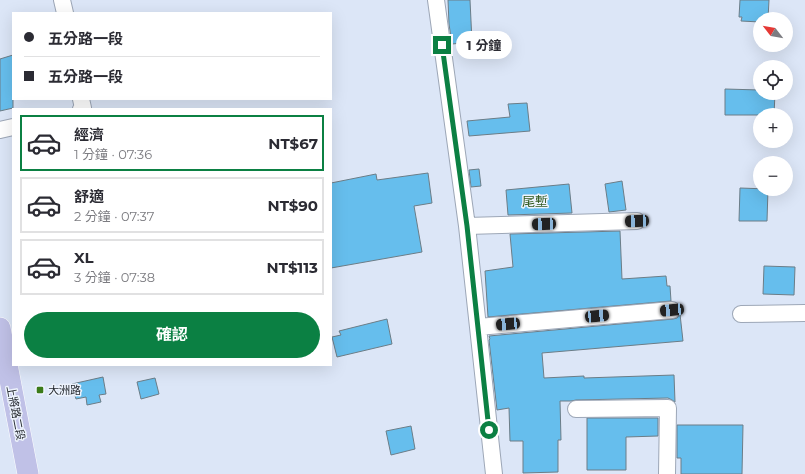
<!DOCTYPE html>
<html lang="zh-TW">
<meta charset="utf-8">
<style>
body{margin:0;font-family:Montserrat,"Noto Sans TC",sans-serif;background:#f7f7f7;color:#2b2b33;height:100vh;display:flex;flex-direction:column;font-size:15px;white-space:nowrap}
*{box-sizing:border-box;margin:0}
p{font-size:13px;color:#7c7c81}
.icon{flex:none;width:22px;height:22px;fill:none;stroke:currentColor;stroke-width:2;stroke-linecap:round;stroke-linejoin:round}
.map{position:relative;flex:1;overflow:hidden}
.details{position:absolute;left:12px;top:108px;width:320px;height:258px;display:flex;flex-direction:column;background:#fff;border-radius:0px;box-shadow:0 4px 16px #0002}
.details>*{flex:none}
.guide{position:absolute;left:12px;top:12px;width:320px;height:88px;border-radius:0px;box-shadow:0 4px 16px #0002;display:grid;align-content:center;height:88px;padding:0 12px;background:#fff}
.needle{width:26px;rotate:301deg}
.tools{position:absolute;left:753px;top:12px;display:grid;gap:8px}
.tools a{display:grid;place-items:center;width:40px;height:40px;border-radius:50%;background:#fff;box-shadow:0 4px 16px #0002;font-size:20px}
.end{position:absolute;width:18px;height:18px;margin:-9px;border:5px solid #0b8043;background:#fff;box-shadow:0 0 0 2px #fff}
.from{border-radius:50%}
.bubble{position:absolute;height:28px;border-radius:14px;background:#fff;box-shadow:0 4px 16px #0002;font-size:13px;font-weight:700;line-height:28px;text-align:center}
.car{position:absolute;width:12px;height:24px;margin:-12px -6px;border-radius:5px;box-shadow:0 0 3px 1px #0007;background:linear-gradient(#222 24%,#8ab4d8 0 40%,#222 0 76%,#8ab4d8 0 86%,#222 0)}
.guide b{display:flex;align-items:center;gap:14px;height:38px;font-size:15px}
.guide b+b{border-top:1px solid #e1e1e2}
.guide i{width:10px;height:10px;background:#2b2b33}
ul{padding:7px 0 0;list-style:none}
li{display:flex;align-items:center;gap:12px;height:56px;margin:0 8px 6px;padding:0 4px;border:2px solid #e1e1e2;border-radius:0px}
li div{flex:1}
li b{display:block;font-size:15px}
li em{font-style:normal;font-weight:700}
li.selected{border-color:#0b8043}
li>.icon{width:36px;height:36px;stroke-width:1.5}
.button{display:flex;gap:8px;margin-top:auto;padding:8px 12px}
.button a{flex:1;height:46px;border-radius:24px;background:#0b8043;color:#fff;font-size:16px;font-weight:700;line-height:46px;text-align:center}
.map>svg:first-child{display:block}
.building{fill:#66beed;stroke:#6c7d87}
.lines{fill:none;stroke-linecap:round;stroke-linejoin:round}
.minor-casing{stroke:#9da7b7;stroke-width:18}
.major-casing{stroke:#fff;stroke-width:22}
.minor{stroke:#fff;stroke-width:16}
.major{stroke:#c0c1e7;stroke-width:21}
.route{stroke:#0b8043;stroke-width:5}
.poi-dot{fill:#3b7b19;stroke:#edf3fd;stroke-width:1.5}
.labels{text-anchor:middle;stroke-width:3;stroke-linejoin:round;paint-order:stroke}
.poi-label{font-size:11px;fill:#1f2329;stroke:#edf3fd;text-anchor:start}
.street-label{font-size:11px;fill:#1f2329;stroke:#edf3fd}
.quarter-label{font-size:13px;fill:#315a1f;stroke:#edf3fd}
</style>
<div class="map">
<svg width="805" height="474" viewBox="0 0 805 474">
<rect width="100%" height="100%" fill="#dce6f7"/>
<!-- building -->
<path class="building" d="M448 0H470L472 42 452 44 449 24Z
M740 0H769L768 19H760V22L741 21 742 17H739Z
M13 55V108L0 111V59Z
M725 89 760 90V93H775L774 115H725Z
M527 103 530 131 469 136 467 121 510 117 508 104Z
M479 169 481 186 471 187 469 170Z
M428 173 432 203 414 206 422 252 331 268V183L376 174 377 180Z
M622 181 626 210 609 212 605 184Z
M569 184 572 213 508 215 506 190Z
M740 188 768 189 767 221H739Z
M620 231 622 279 666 276 667 286H670L671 301 488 317 485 271 513 267 510 234Z
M764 266 795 267 794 295 763 294Z
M680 314 683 341 542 353 544 378 584 376V378L674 375 675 402 672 400 668 398 576 400 571 401H560L561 440H558V472L523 473V441H510L509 408 497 410 489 340 490 339 489 336 673 319 677 318Z
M387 319 392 344 337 357 332 337 341 335 339 331Z
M103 377 106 394 99 395 101 402 87 405 86 397 76 399 72 384Z
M155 378 159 394 141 399 137 382Z
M587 418H658V436L626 437V470H587Z
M677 425H743L742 474H681V458H677Z
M411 426 415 449 391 455 386 431Z"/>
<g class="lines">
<!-- minor casing -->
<g class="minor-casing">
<path id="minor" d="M62 0 65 13
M436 0 467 226 494 474
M81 109 83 108 81 99
M0 130 13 127
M467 226 637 221
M741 314 805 313
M478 327 672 310
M576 409 668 408 667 474"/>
</g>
<!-- major casing -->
<g class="major-casing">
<path id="major" d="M0 328 28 474"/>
</g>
<!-- minor -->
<use href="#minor" class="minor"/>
<!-- major -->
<use href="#major" class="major"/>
</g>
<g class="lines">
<!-- route -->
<path class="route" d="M442 45 467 226 489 430"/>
</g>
<!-- markers -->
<rect class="poi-dot" x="36" y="386" width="8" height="8" rx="2"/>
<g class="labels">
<!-- poi labels -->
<g class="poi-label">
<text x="48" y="394">大洲路</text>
</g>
<!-- street labels -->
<g class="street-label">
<text transform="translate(16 413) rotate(79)" y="4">上將路二段</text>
</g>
<!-- quarter labels -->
<g class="quarter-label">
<text x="535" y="206">尾塹</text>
</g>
</g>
</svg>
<div class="tools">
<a><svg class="needle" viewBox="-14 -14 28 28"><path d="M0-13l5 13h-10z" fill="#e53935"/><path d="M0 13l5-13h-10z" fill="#7c7c81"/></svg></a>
<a><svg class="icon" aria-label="locate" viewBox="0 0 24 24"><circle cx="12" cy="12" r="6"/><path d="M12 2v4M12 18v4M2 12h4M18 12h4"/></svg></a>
<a>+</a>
<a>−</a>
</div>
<i class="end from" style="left:489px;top:430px"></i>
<i class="end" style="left:442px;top:45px"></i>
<div class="bubble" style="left:456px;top:31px;width:56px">1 分鐘</div>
<i class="car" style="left:637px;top:221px;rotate:268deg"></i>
<i class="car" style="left:544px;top:224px;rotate:268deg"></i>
<i class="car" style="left:672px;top:310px;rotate:265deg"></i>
<i class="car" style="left:597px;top:316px;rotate:85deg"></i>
<i class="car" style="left:508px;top:324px;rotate:265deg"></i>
<div class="guide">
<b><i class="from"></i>五分路一段</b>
<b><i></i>五分路一段</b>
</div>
<section class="details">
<ul>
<li class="selected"><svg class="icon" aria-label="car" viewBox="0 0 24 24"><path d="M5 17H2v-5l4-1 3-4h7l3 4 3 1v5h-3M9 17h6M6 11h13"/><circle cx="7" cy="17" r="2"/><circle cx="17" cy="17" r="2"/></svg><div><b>經濟</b><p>1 分鐘 · 07:36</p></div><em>NT$67</em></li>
<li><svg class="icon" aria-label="car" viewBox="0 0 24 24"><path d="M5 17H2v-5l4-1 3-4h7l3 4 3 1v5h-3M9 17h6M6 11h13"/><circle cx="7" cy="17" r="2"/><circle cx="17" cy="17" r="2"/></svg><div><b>舒適</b><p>2 分鐘 · 07:37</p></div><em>NT$90</em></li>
<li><svg class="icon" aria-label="car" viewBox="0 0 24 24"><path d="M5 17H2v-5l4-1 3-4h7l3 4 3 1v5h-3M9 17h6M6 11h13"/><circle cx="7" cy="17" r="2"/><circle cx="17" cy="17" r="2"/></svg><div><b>XL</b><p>3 分鐘 · 07:38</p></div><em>NT$113</em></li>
</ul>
<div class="button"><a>確認</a></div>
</section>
</div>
